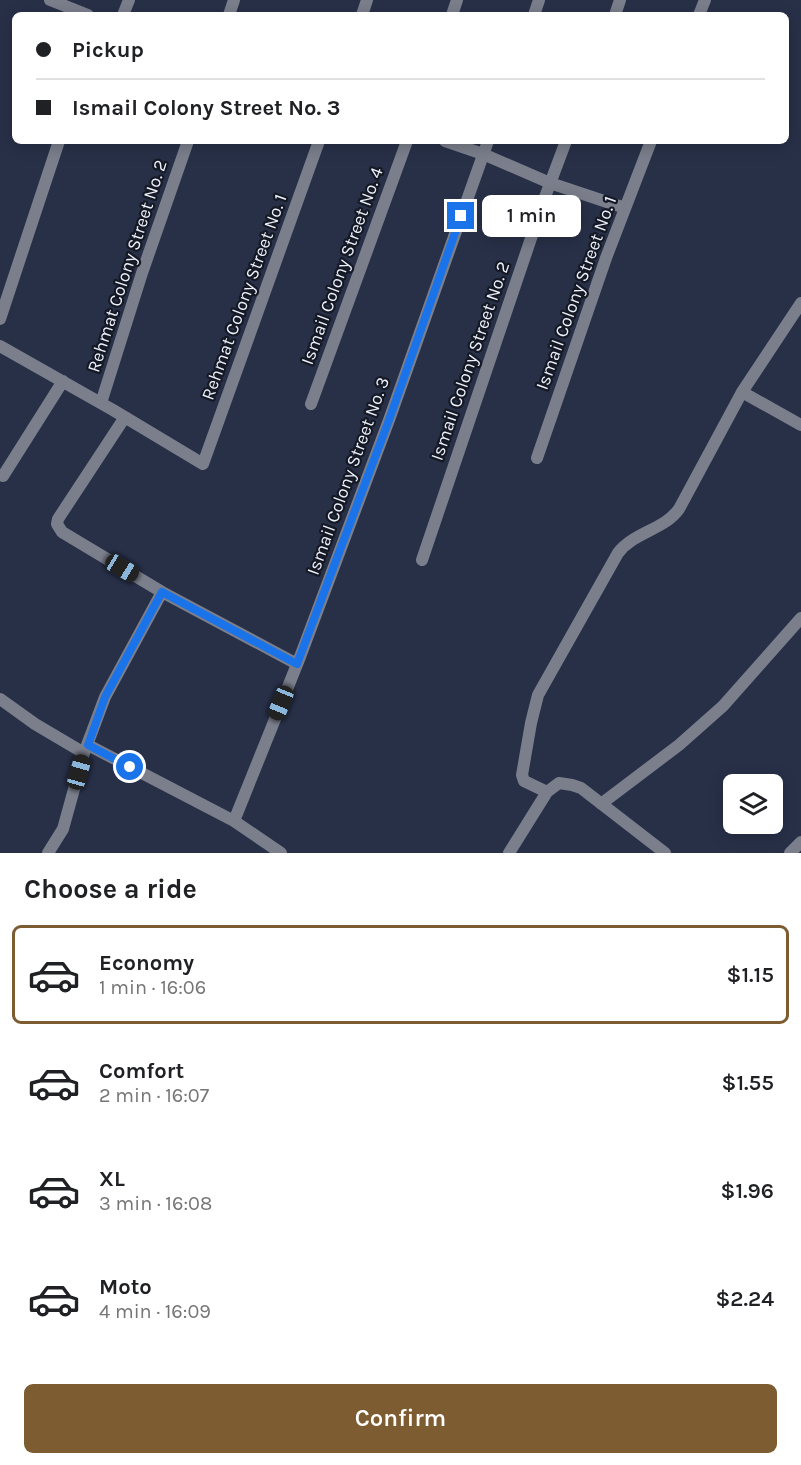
<!DOCTYPE html>
<meta charset="utf-8">
<style>
body{margin:0;font-family:Karla,sans-serif;background:#f6f6f6;color:#202124;height:100vh;display:flex;flex-direction:column;font-size:22px;white-space:nowrap}
*{box-sizing:border-box;margin:0}
p{font-size:20px;color:#757577}
.icon{flex:none;width:33px;height:33px;fill:none;stroke:currentColor;stroke-width:2;stroke-linecap:round;stroke-linejoin:round}
.map{position:relative;height:853px;overflow:hidden}
.details{display:flex;flex-direction:column;background:#fff;flex:1}
.details>*{flex:none}
.hud{position:absolute;left:12px;top:12px;width:777px;height:132px;border-radius:9px;box-shadow:0 3px 15px #0003;display:grid;align-content:center;height:132px;padding:0 24px;background:#fff}
.tools{position:absolute;left:723px;top:774px;display:grid;gap:12px}
.tools a{display:grid;place-items:center;width:60px;height:60px;border-radius:9px;background:#fff;box-shadow:0 3px 15px #0003;font-size:30px}
.end{position:absolute;width:27px;height:27px;margin:-14px;border:8px solid #1a73e8;background:#fff;box-shadow:0 0 0 3px #fff}
.from{border-radius:50%}
.bubble{position:absolute;height:42px;border-radius:9px;background:#fff;box-shadow:0 3px 15px #0003;font-size:20px;font-weight:600;line-height:42px;text-align:center}
.car{position:absolute;width:18px;height:36px;margin:-18px -9px;border-radius:8px;box-shadow:0 0 4px 2px #0007;background:linear-gradient(#222 24%,#8ab4d8 0 40%,#222 0 76%,#8ab4d8 0 86%,#222 0)}
.hud b{display:flex;align-items:center;gap:21px;height:57px;font-size:22px}
.hud b+b{border-top:2px solid #e0e0e0}
.hud i{width:15px;height:15px;background:#202124}
ul{padding:0;list-style:none}
li{display:flex;align-items:center;gap:18px;height:99px;margin:0 12px 9px;padding:0 12px;border:3px solid transparent;border-radius:9px}
li div{flex:1}
li b{display:block;font-size:22px}
li em{font-style:normal;font-weight:600}
li.active{border-color:#7e5c31}
li>.icon{width:54px;height:54px;stroke-width:1.5}
h2{padding:0 24px;font-size:27px;line-height:72px}
.primary-button{display:flex;gap:12px;margin-top:auto;padding:12px 24px}
.primary-button a{flex:1;height:69px;border-radius:9px;background:#7e5c31;color:#fff;font-size:24px;font-weight:600;line-height:69px;text-align:center}
.map>svg:first-child{display:block}
.lines{fill:none;stroke-linecap:round;stroke-linejoin:round}
.street{stroke:#7b7f8c;stroke-width:12}
.route{stroke:#1a73e8;stroke-width:8}
.labels{text-anchor:middle;stroke-width:4.5;stroke-linejoin:round;paint-order:stroke}
.street-label{font-size:18px;fill:#ebf0fc;stroke:#151924}
</style>
<div class="map">
<svg width="801" height="853" viewBox="0 0 801 853">
<rect width="100%" height="100%" fill="#283048"/>
<g class="lines">
<!-- street -->
<path class="street" d="M50 0 88 15
M123 15 129 0
M229 15 234 0
M362 15 367 0
M452 15 457 0
M534 15 539 0
M615 15 620 0
M699 15 705 0
M445 141 483 154 550 183 625 208
M0 319 59 141
M0 346 113 410 203 464 319 141
M742 392 801 425
M101 403 142 273 188 141
M311 404 407 141
M125 417 58 519 57 524 62 532 162 592 297 664
M537 458 606 258 651 141
M3 476 63 381
M422 560 545 197 566 141
M0 699 35 724 84 753
M88 745 234 821 281 853
M547 792 524 781 522 775 531 723 538 695 618 553C634 532 664 530 679 509L742 392 801 303
M601 804 679 745 723 706 801 618
M234 821 300 657 389 420 488 141
M48 853 63 829 84 753 105 697 162 592
M509 853 547 792 559 783 572 785 581 788 665 853
M790 853 801 842"/>
</g>
<g class="lines">
<!-- route -->
<path class="route" d="M130 767 88 745 105 697 162 592 297 664 389 420 461 216"/>
</g>
<g class="labels">
<!-- street labels -->
<g class="street-label">
<text transform="translate(127 266) rotate(-72)" y="6">Rehmat Colony Street No. 2</text>
<text transform="translate(342 266) rotate(-70)" y="6">Ismail Colony Street No. 4</text>
<text transform="translate(576 293) rotate(-70)" y="6">Ismail Colony Street No. 1</text>
<text transform="translate(244 297) rotate(-70)" y="6">Rehmat Colony Street No. 1</text>
<text transform="translate(470 361) rotate(-71)" y="6">Ismail Colony Street No. 2</text>
<text transform="translate(348 476) rotate(-70)" y="6">Ismail Colony Street No. 3</text>
</g>
</g>
</svg>
<div class="tools">
<a><svg class="icon" aria-label="layers" viewBox="0 0 24 24"><path d="M12 4l9 5-9 5-9-5zM3 14l9 5 9-5"/></svg></a>
</div>
<i class="end from" style="left:130px;top:767px"></i>
<i class="end" style="left:461px;top:216px"></i>
<div class="bubble" style="left:482px;top:195px;width:99px">1 min</div>
<i class="car" style="left:122px;top:568px;rotate:121deg"></i>
<i class="car" style="left:281px;top:703px;rotate:202deg"></i>
<i class="car" style="left:79px;top:772px;rotate:16deg"></i>
<div class="hud">
<b><i class="from"></i>Pickup</b>
<b><i></i>Ismail Colony Street No. 3</b>
</div>
</div>
<section class="details">
<h2>Choose a ride</h2>
<ul>
<li class="active"><svg class="icon" aria-label="car" viewBox="0 0 24 24"><path d="M5 17H2v-5l4-1 3-4h7l3 4 3 1v5h-3M9 17h6M6 11h13"/><circle cx="7" cy="17" r="2"/><circle cx="17" cy="17" r="2"/></svg><div><b>Economy</b><p>1 min · 16:06</p></div><em>$1.15</em></li>
<li><svg class="icon" aria-label="car" viewBox="0 0 24 24"><path d="M5 17H2v-5l4-1 3-4h7l3 4 3 1v5h-3M9 17h6M6 11h13"/><circle cx="7" cy="17" r="2"/><circle cx="17" cy="17" r="2"/></svg><div><b>Comfort</b><p>2 min · 16:07</p></div><em>$1.55</em></li>
<li><svg class="icon" aria-label="car" viewBox="0 0 24 24"><path d="M5 17H2v-5l4-1 3-4h7l3 4 3 1v5h-3M9 17h6M6 11h13"/><circle cx="7" cy="17" r="2"/><circle cx="17" cy="17" r="2"/></svg><div><b>XL</b><p>3 min · 16:08</p></div><em>$1.96</em></li>
<li><svg class="icon" aria-label="car" viewBox="0 0 24 24"><path d="M5 17H2v-5l4-1 3-4h7l3 4 3 1v5h-3M9 17h6M6 11h13"/><circle cx="7" cy="17" r="2"/><circle cx="17" cy="17" r="2"/></svg><div><b>Moto</b><p>4 min · 16:09</p></div><em>$2.24</em></li>
</ul>
<div class="primary-button"><a>Confirm</a></div>
</section>
